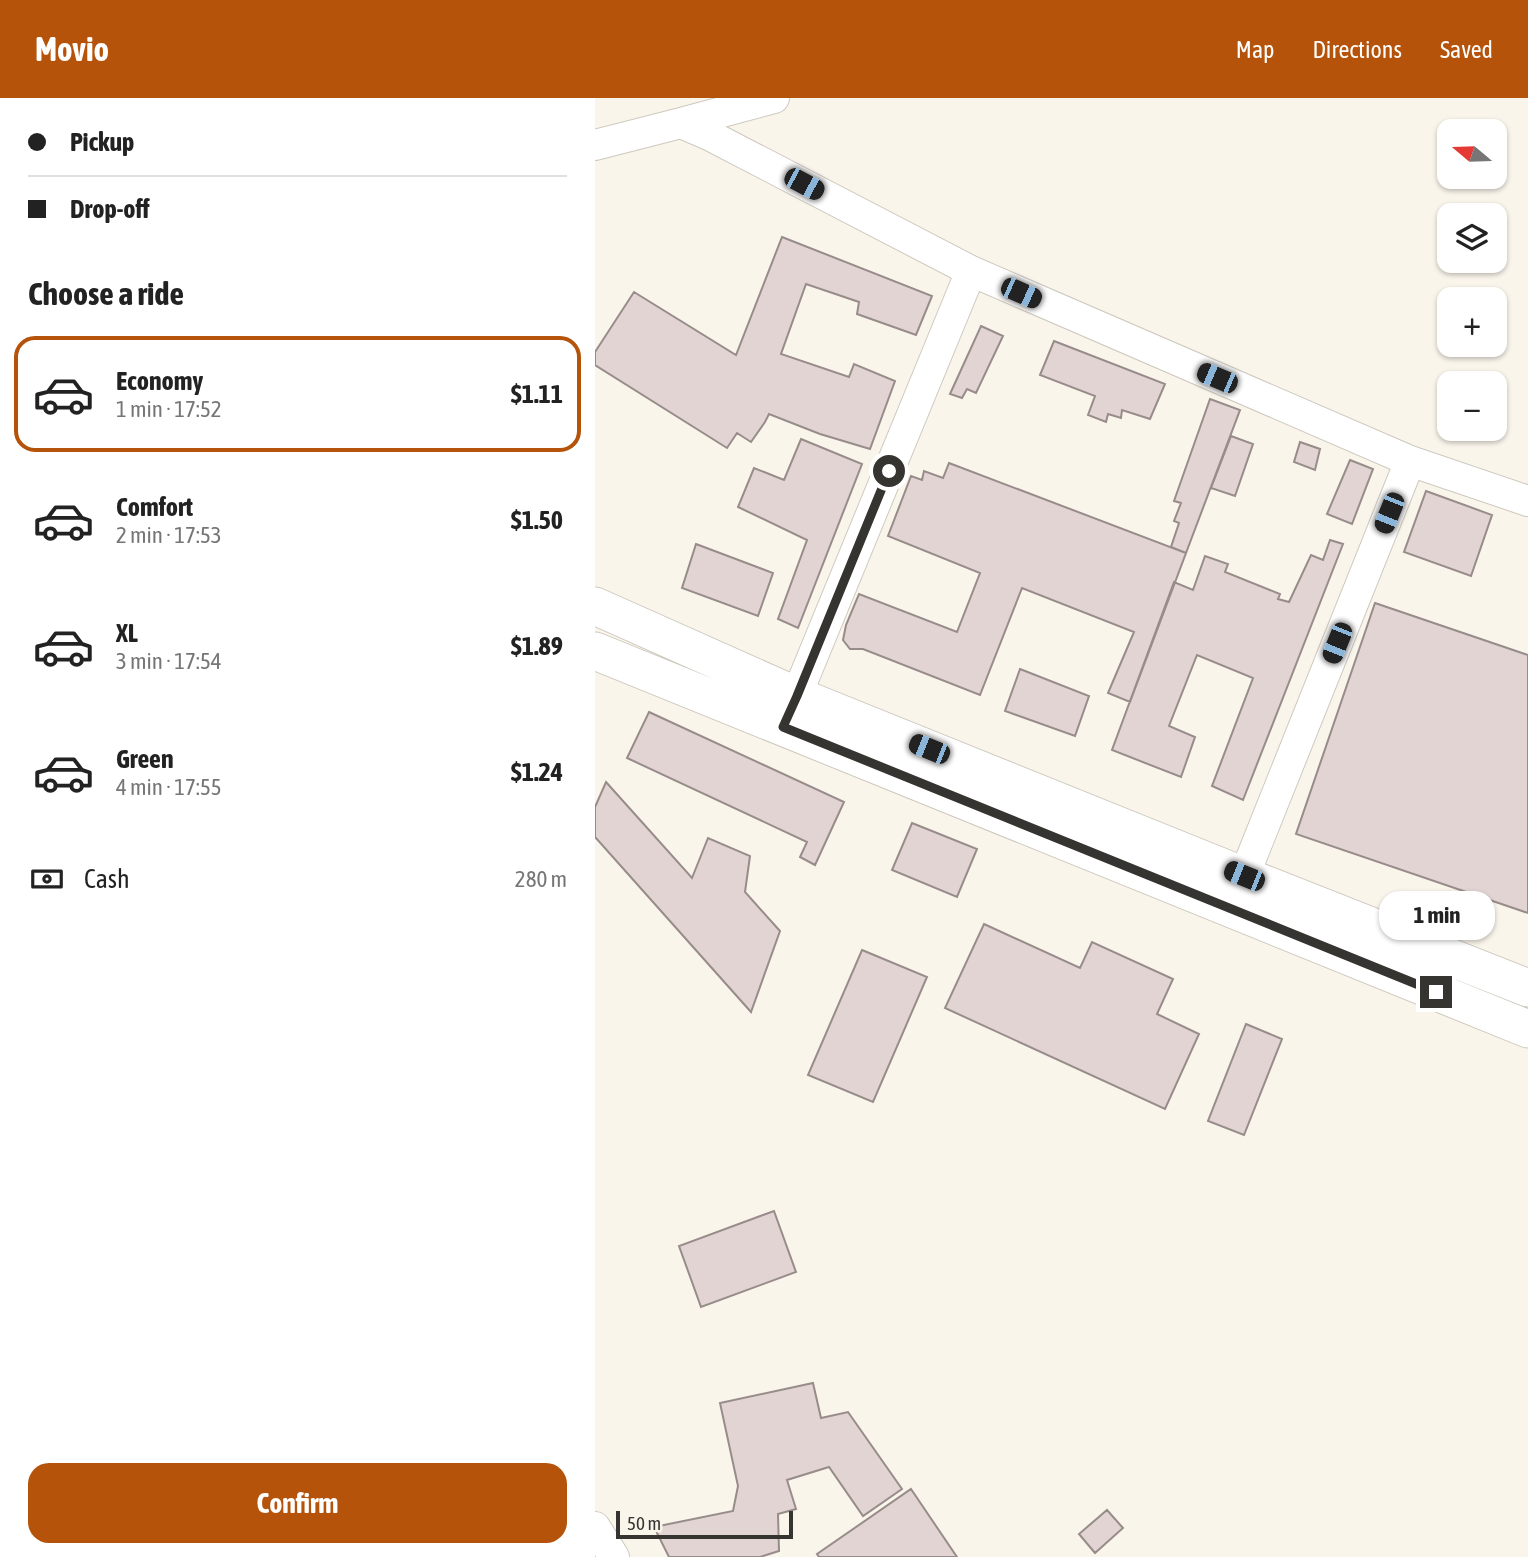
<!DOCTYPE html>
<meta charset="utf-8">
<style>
body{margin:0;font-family:"Asap Condensed",sans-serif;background:#f6f6f6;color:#222;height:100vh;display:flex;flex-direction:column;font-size:26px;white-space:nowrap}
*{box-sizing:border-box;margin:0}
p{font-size:23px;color:#767676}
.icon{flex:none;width:38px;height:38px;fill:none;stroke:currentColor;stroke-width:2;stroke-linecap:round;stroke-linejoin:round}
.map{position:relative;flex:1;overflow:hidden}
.panel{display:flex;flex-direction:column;background:#fff;width:595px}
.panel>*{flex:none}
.guide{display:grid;align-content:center;height:154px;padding:0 28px;background:#fff}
.needle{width:46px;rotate:289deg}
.tools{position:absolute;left:842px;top:21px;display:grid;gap:14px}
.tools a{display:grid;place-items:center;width:70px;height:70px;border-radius:14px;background:#fff;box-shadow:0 2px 5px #0004;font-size:35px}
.scale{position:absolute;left:21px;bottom:18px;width:177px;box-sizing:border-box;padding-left:7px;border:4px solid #363430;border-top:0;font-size:19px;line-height:24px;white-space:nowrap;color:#363430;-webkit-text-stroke:5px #faf5eb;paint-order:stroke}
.end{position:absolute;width:32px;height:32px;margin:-16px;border:9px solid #363430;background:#fff;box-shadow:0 0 0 4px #fff}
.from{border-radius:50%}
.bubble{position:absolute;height:49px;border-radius:21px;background:#fff;box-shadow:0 2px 5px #0004;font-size:23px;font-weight:700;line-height:49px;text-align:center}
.car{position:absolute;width:21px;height:42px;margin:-21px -10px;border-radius:9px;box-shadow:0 0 5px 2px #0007;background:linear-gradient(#222 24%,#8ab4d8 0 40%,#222 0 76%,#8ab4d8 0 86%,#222 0)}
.guide b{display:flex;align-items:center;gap:24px;height:66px;font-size:26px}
.guide b+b{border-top:2px solid #e0e0e0}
.guide i{width:18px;height:18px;background:#222}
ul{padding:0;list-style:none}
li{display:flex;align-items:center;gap:21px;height:116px;margin:0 14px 10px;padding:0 14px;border:4px solid transparent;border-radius:21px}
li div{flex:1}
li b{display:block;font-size:26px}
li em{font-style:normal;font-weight:700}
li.current{border-color:#b45309}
li>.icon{width:63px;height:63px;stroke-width:1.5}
h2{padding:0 28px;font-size:32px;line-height:84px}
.pay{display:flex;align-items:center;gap:18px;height:77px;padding:0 28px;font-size:26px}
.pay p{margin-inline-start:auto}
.primary-button{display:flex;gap:14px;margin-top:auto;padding:14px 28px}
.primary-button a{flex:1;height:80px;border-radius:21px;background:#b45309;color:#fff;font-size:28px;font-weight:700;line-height:80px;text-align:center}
header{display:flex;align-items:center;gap:42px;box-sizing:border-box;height:98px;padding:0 35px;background:#b45309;color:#fff}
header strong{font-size:33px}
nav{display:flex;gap:38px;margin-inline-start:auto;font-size:24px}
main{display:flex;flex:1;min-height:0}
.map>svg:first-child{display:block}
.building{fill:#e1d4d3;stroke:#988c8b;stroke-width:2}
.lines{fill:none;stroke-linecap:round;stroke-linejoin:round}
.minor-casing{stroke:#cec9bf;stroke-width:32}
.major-casing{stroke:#cec9bf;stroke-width:39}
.minor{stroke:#fff;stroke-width:30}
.major{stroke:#fff;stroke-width:37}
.route{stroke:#363430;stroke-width:9}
</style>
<header>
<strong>Movio</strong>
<nav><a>Map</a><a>Directions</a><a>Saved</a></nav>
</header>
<main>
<section class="panel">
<div class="guide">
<b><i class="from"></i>Pickup</b>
<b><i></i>Drop-off</b>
</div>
<h2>Choose a ride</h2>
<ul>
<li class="current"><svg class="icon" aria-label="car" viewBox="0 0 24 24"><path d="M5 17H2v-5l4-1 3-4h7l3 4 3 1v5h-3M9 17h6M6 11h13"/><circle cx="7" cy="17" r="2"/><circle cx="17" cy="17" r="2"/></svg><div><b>Economy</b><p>1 min · 17:52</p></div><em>$1.11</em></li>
<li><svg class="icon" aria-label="car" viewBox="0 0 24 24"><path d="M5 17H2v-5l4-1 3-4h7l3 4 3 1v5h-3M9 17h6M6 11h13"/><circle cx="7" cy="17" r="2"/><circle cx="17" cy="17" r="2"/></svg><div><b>Comfort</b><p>2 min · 17:53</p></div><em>$1.50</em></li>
<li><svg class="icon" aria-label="car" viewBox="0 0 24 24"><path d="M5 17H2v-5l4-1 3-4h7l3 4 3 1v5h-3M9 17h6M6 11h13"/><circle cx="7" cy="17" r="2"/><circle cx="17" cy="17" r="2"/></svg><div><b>XL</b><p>3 min · 17:54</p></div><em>$1.89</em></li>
<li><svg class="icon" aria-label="car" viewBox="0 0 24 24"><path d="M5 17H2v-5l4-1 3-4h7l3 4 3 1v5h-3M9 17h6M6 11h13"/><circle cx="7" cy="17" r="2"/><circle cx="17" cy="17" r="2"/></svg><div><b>Green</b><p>4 min · 17:55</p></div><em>$1.24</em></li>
</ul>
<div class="pay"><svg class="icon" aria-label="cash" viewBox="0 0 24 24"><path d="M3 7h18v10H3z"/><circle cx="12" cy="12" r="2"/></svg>Cash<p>280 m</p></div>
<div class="primary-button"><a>Confirm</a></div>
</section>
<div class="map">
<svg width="933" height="1459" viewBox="0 0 933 1459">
<rect width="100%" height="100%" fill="#faf5eb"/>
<!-- building -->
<path class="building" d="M187 139 337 198 321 237 262 216 264 204 211 186 186 256 254 279 259 266 300 283 275 351 225 336 174 316 170 324 156 344 142 335 132 350 0 267V254L39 194 141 257Z
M386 228 408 238 381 295 372 291 367 300 355 296Z
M459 243 570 286 555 321 527 312 526 320 513 316 511 324 493 317 500 298 445 277Z
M615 301 645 312 591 455 576 449 584 425 579 423 586 405 579 403Z
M636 338 658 346 640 398 616 390Z
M206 341 267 366 203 530 183 521 212 442 143 409 159 370 189 382Z
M705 344 725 351 720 372 699 364Z
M755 362 778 371 757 426 732 416Z
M354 365 591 455 535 604 513 595 539 534 427 490 385 597 268 551H255L248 542 251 527 264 496 362 534 385 475 293 438 316 378 327 382 329 373 348 380Z
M831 393 897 417 876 478 809 454Z
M735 442 748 446 648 702 617 688 658 580 602 557 574 628 600 639 586 679 517 652 579 484 598 492 610 458 633 466 630 474 685 496 683 501 694 504 716 457 728 462Z
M101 446 178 475 163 518 87 490Z
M780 505 933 557V815L701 736Z
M425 571 494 598 480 638 410 613Z
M54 614 249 704 220 767 205 759 212 744 32 660Z
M11 684 97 780 113 740 155 758 150 794 185 833 156 914 0 739V709Z
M317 725 382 751 362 799 297 772Z
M389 826 485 870 497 844 578 881 562 916 604 936 570 1011 350 910Z
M267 852 332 879 278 1004 213 977Z
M651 926 687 941 649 1037 613 1023Z
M179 1113 201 1174 106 1209 84 1148Z
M218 1285 226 1320 253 1314 307 1391 268 1418 234 1369 192 1382 201 1411 183 1416 184 1453 165 1459H74L59 1429 138 1413 143 1388 125 1305Z
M316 1391 362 1459H224L222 1456Z
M512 1412 528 1430 500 1455 484 1436Z"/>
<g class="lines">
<!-- minor casing -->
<g class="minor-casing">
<path id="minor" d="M86 25 179 0
M0 47 86 25 114 37 376 173 815 363 933 403
M194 616 376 173
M649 778 815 363
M0 1429 19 1459"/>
</g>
<!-- major casing -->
<g class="major-casing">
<path id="major" d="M0 508 202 598 649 778 933 890
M0 553 933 931"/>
</g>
<!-- minor -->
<use href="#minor" class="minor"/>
<!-- major -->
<use href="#major" class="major"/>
</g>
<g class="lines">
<!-- route -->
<path class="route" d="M294 373 202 598 188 629 841 894"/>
</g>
</svg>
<div class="tools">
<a><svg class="needle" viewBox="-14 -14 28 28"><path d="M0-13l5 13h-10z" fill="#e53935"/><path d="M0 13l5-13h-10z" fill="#767676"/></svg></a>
<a><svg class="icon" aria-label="layers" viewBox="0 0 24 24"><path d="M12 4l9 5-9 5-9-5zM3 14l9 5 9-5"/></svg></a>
<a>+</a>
<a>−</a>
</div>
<div class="scale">50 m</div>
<i class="end from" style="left:294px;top:373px"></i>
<i class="end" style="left:841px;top:894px"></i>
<div class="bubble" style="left:784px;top:793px;width:116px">1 min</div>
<i class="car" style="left:209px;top:86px;rotate:118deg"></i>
<i class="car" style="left:426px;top:195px;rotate:114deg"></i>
<i class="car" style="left:622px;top:280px;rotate:293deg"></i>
<i class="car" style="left:794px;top:415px;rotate:202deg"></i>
<i class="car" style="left:742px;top:545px;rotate:202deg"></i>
<i class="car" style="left:334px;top:651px;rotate:292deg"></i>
<i class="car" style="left:649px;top:778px;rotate:292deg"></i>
</div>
</main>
